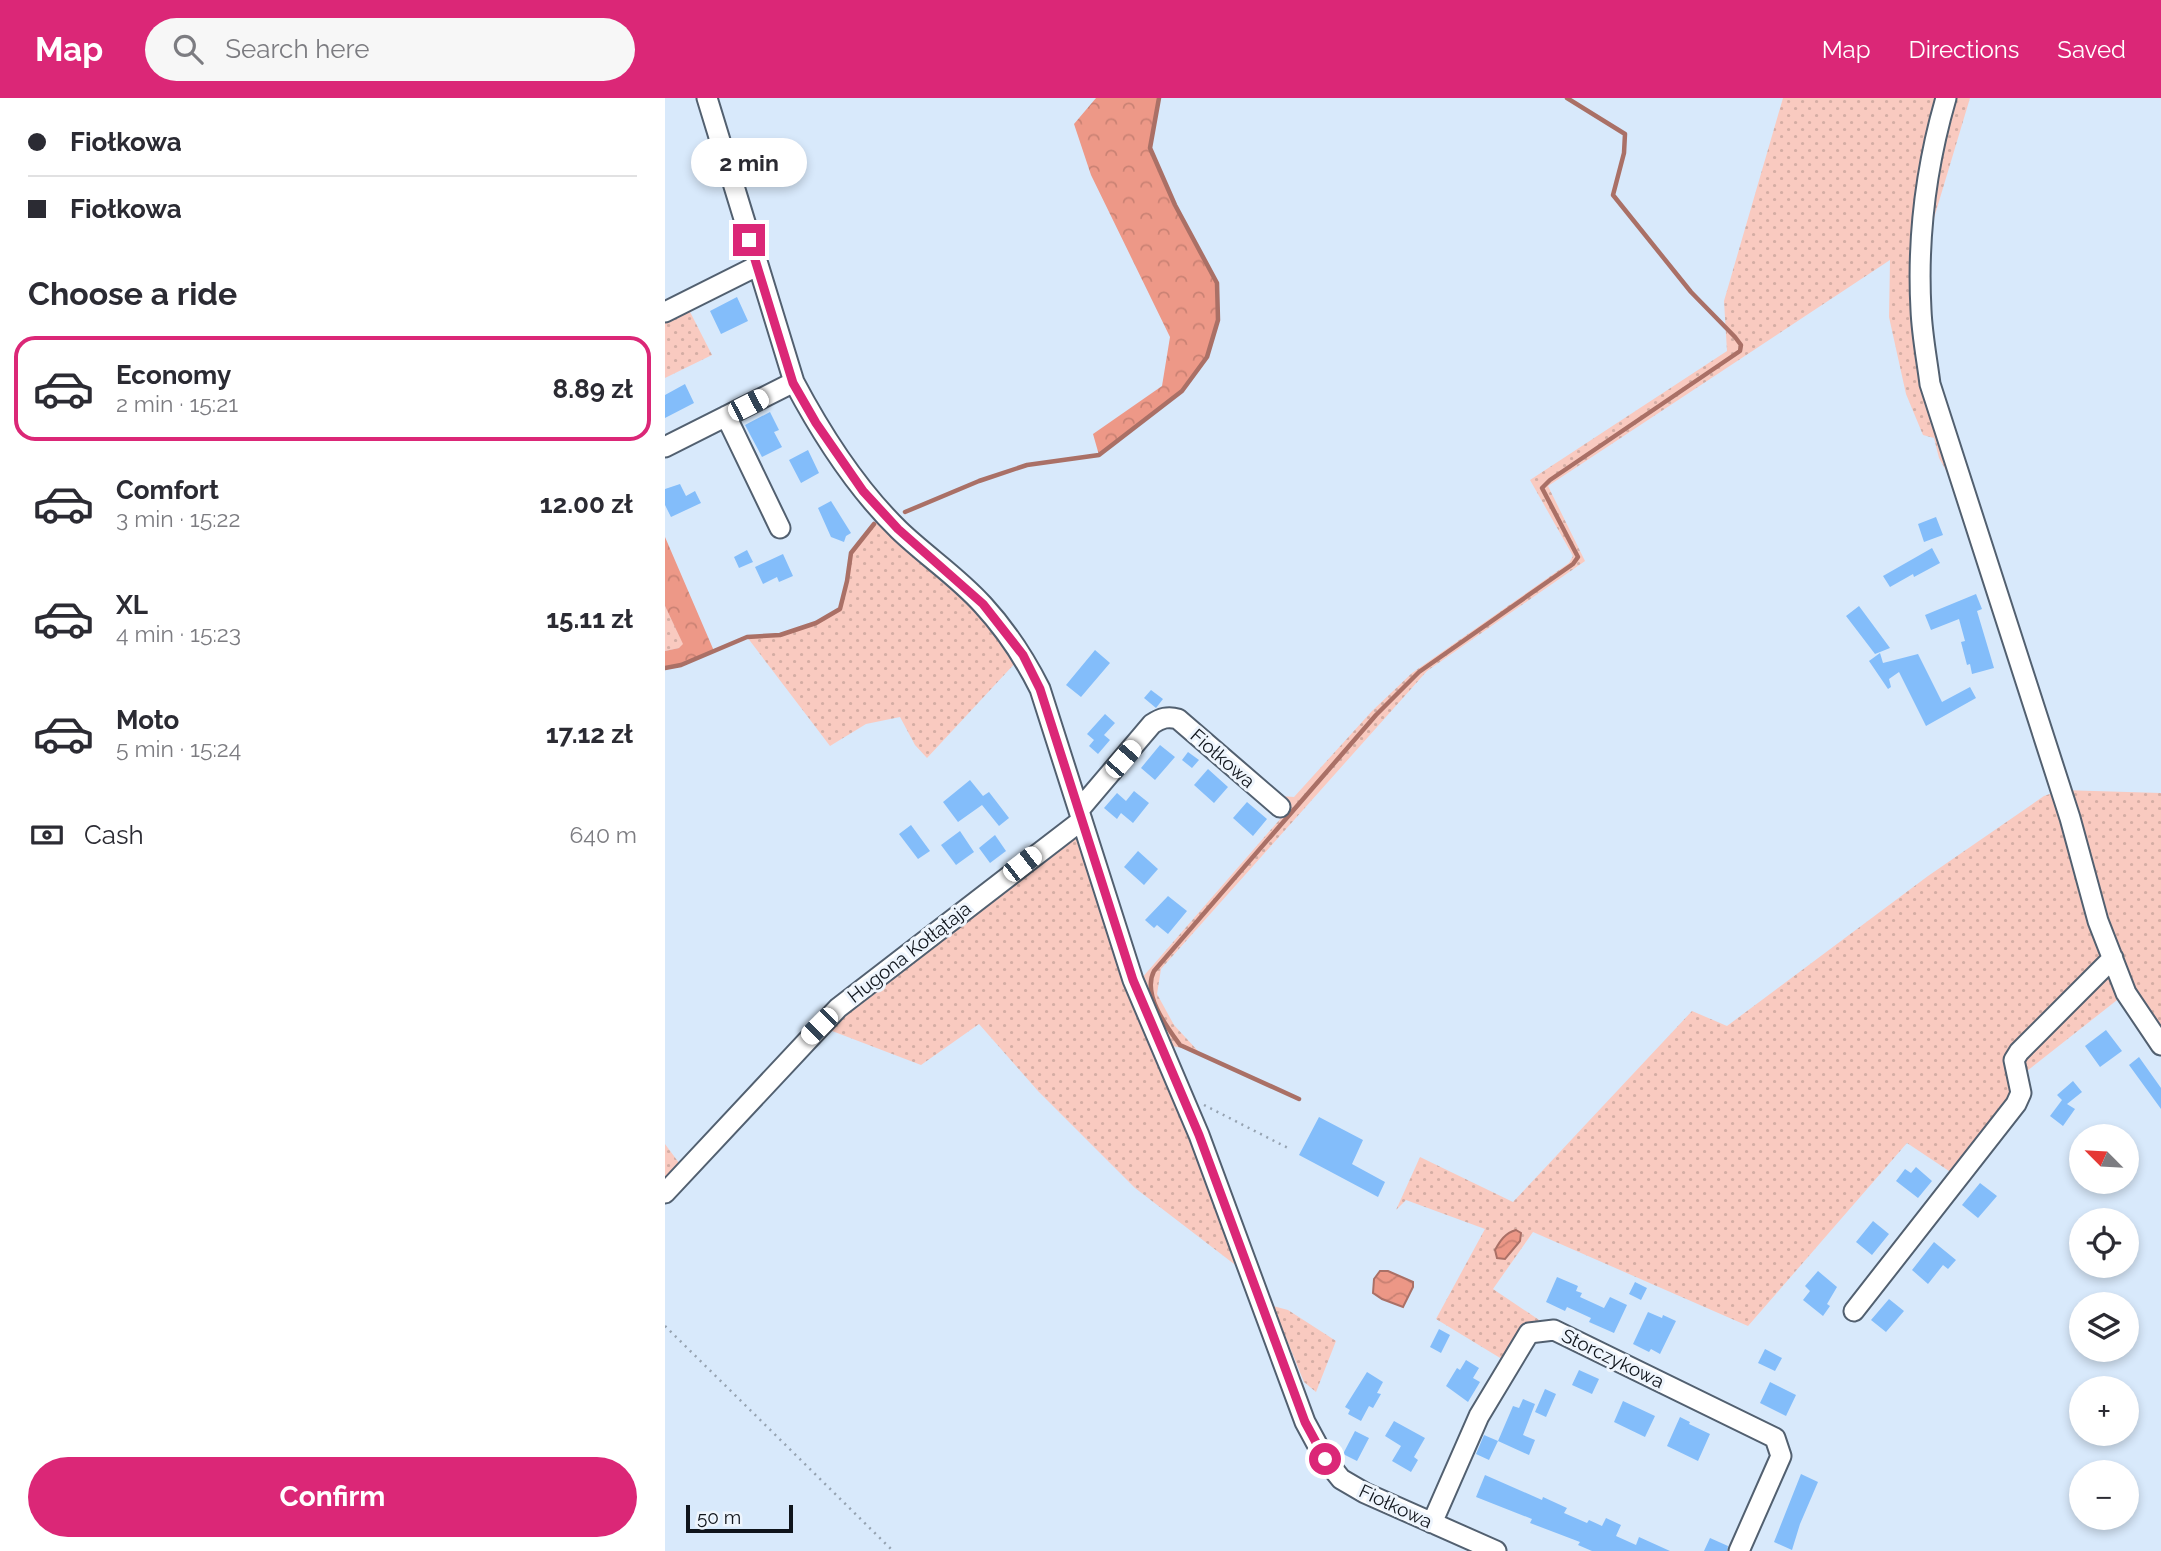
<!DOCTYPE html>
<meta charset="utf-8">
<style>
body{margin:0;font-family:Raleway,sans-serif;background:#f7f7f7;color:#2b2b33;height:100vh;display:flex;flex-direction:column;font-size:26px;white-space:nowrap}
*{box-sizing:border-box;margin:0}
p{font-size:23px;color:#7c7c81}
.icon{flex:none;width:38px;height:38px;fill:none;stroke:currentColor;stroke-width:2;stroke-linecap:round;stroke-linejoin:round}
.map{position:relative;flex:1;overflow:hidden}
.details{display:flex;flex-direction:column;background:#fff;width:665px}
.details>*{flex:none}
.banner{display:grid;align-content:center;height:154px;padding:0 28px;background:#fff}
.needle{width:46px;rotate:294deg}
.buttons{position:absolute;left:1404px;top:1026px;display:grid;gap:14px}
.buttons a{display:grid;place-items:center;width:70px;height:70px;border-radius:50%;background:#fff;box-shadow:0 4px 10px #0003;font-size:35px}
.scale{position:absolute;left:21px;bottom:18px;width:107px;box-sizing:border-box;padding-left:7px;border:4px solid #0f141b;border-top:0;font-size:19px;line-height:24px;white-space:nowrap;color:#0f141b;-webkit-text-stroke:5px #eef5fd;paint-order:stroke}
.end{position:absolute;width:32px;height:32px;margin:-16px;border:9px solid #db2777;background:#fff;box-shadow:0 0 0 4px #fff}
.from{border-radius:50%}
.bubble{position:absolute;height:49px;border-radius:24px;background:#fff;box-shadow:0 4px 10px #0003;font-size:23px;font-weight:700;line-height:49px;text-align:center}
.car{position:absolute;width:21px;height:42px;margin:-21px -10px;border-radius:9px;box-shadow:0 0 5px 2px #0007;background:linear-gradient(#fff 24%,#345 0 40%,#fff 0 76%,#345 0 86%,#fff 0)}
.banner b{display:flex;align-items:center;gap:24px;height:66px;font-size:26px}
.banner b+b{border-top:2px solid #e1e1e2}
.banner i{width:18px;height:18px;background:#2b2b33}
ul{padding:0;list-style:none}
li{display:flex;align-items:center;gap:21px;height:105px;margin:0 14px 10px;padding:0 14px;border:4px solid transparent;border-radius:21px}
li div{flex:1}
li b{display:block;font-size:26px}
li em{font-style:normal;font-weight:700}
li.on{border-color:#db2777}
li>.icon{width:63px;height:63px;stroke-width:1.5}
h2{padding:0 28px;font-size:32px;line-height:84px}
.pay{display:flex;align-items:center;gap:18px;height:77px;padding:0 28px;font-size:26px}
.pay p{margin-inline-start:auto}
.primary-button{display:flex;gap:14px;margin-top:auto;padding:14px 28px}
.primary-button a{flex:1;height:80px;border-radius:42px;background:#db2777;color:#fff;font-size:28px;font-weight:700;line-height:80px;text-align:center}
header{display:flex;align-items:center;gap:42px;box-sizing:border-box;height:98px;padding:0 35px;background:#db2777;color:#fff}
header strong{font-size:33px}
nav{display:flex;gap:38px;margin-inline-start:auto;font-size:24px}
.search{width:490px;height:63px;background:#f7f7f7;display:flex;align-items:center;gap:18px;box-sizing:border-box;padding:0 24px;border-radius:38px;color:#7c7c81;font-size:26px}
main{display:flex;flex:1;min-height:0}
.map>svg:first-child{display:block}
.grass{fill:url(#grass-dots)}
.forest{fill:url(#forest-crowns)}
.water{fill:url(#water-waves);stroke:#aa7066;stroke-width:2}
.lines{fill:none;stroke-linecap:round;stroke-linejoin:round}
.stream{stroke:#aa7066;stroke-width:4.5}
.building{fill:#83bdfa}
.minor-casing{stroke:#526070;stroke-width:23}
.path{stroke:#96a3b1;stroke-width:2.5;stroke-dasharray:2 5;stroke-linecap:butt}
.minor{stroke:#fff;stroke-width:19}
.route{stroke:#db2777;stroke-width:9}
.labels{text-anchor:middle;stroke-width:6;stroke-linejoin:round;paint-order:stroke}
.street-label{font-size:19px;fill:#0f141b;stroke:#eef5fd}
</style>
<header>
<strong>Map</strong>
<div class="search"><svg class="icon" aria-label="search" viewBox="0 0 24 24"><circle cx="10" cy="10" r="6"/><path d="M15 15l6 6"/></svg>Search here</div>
<nav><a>Map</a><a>Directions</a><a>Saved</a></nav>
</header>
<main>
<section class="details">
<div class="banner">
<b><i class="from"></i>Fiołkowa</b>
<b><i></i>Fiołkowa</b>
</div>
<h2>Choose a ride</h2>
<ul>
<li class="on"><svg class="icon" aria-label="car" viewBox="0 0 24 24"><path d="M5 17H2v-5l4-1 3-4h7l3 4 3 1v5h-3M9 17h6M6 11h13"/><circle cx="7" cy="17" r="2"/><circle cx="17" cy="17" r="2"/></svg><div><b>Economy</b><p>2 min · 15:21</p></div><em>8.89 zł</em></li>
<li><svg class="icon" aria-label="car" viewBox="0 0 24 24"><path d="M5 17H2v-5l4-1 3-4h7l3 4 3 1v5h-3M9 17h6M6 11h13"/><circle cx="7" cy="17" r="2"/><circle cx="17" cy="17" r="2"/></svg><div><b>Comfort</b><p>3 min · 15:22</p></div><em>12.00 zł</em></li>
<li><svg class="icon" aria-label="car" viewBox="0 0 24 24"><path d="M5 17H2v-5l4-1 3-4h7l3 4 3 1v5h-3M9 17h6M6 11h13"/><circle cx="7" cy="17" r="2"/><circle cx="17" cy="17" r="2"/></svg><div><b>XL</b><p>4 min · 15:23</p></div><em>15.11 zł</em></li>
<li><svg class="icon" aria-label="car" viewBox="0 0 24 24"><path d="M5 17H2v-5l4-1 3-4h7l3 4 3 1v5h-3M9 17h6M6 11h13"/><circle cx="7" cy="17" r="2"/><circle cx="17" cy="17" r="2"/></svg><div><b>Moto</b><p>5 min · 15:24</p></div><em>17.12 zł</em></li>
</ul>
<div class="pay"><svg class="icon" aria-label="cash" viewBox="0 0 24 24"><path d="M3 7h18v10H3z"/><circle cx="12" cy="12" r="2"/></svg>Cash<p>640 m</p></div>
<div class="primary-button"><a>Confirm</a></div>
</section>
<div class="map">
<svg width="1496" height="1453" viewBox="0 0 1496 1453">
<defs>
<pattern id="grass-dots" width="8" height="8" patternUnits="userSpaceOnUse" patternTransform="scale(1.75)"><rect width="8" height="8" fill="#f9cac0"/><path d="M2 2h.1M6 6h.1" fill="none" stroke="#d4ada4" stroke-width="1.8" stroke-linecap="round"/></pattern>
<pattern id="forest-crowns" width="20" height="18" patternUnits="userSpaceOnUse" patternTransform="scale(1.75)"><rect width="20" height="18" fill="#ed9887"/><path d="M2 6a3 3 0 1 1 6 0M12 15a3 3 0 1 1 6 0" fill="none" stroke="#ca8274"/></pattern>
<pattern id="water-waves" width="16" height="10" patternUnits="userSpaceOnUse" patternTransform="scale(1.75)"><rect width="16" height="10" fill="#ec9786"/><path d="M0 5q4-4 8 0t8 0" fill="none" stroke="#c98173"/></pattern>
</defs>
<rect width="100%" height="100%" fill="#d8e9fb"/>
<!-- grass -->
<path class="grass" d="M1118 0H1305L1257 160 1251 216 1288 385 1274 360 1269 340 1258 337 1241 296 1224 219 1225 162 883 388 920 463 762 573 496 871 492 896 509 927 533 953 507 948 476 881 616 720 614 717 616 698 629 699 707 613 747 575 904 465 908 458 865 382 1062 253 1059 203Z
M22 208 47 257 0 280V219Z
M216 423 306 506 354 561 262 660 250 647 235 619 201 626 165 648 82 539C119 537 143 530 175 511L186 455 209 426Z
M0 508 19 547 14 550 0 553Z
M1396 692 1496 695V943L1461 895 1353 980 1355 989 1293 1079 1242 1045 1083 1228 868 1134 828 1191 889 1232 864 1235 845 1266 771 1221 820 1131 741 1102 731 1112 755 1059 848 1104 1027 913 1062 928 1263 778 1379 698Z
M417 722 586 1179 470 1090 373 993 314 926 256 967 154 928Z
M0 1046 20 1073 0 1095Z
M608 1208 623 1212 671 1243 651 1294 639 1284Z"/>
<!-- forest -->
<path class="forest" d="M431 0H494L485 50 509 107 552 185 553 222 542 259 517 293 434 357 428 336 497 288 505 239 426 77 409 26Z
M0 439 49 553 16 567 0 570V553L14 550 18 546 0 508Z"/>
<!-- water -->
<path class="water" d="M851 1132 856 1135 855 1143 840 1161 832 1160 830 1152C835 1143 840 1135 851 1132Z
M715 1173H723L748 1184V1189L738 1209 717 1201 708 1195 709 1181Z"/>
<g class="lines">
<!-- stream -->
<path class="stream" d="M240 414 314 383 362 367 434 357 517 293 542 259 553 222 552 185 510 107 485 50 494 0
M0 570 16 567 82 539 115 537 151 525 175 511 182 483 186 455 209 426
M634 1001 515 947C501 928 477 896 489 873L711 617 754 574 908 466 913 459 877 390 885 382 1075 253 1076 247 1070 239 1026 194 948 97 959 55 960 36 902 0"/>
</g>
<!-- building -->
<path class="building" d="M72 199 83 223 56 236 45 213Z
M20 286 29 305 0 320V297Z
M105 314 114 332 109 334 117 349 97 359 80 327Z
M143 352 154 375 136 385 124 362Z
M15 386 21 398 30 393 36 405 6 419 0 407V391Z
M166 403 186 435 181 438 179 444 166 439 153 410Z
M1271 419 1278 437 1259 444 1253 426Z
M1267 450 1275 465 1249 479 1248 476 1225 489 1218 478Z
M82 452 88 464 74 470 69 459Z
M118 456 128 478 114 484 112 479 98 486 90 469Z
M1311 496 1317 511 1312 513 1329 570 1307 576 1305 566 1302 567 1296 544 1300 543 1294 521 1266 532 1260 517Z
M1194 508 1225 550 1210 556 1181 518Z
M430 552 445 565 416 599 401 587Z
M1215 555 1218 565 1253 556 1277 604 1305 589 1311 600 1261 628 1234 574 1224 581 1226 589 1223 591 1204 563Z
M486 592 498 601 491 610 479 600Z
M440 616 450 625 439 637 445 642 433 656 424 648 429 642 422 636Z
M495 647 510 659 490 682 476 670Z
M523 654 534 662 527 670 517 662Z
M543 671 563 689 549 705 529 687Z
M305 682 318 698 324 694 344 720 334 728 317 707 293 724 278 704Z
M469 693 484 705 468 725 456 715 452 721 439 710 452 695 461 703Z
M582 704 602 721 588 738 568 720Z
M246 727 265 753 253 761 234 736Z
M295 733 309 754 291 767 276 747Z
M330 737 341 753 325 765 314 750Z
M473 753 493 771 479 787 459 769Z
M503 798 522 813 503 836 492 827 489 830 480 822Z
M1441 932 1457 953 1435 969 1420 948Z
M1474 959 1496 990V1011L1464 967Z
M1408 983 1417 994 1402 1006 1410 1011 1398 1028 1385 1018 1397 1002 1392 997Z
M654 1019 698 1042 687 1066 720 1084 713 1099 634 1057Z
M1251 1069 1267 1083 1253 1100 1231 1083 1240 1071 1246 1075Z
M1315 1085 1332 1098 1313 1120 1297 1107Z
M1208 1123 1224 1136 1207 1157 1191 1144Z
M1269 1144 1291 1162 1283 1171 1278 1167 1263 1186 1247 1172Z
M1153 1173 1172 1189 1162 1206 1165 1208 1158 1218 1138 1202 1145 1193 1140 1188Z
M892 1179 913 1188 911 1193 917 1195 915 1199 939 1210 945 1199 962 1207 949 1235 924 1224 926 1220 902 1209 900 1213 881 1204Z
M970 1184 982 1190 976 1202 964 1196Z
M1224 1201 1239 1213 1221 1234 1206 1222Z
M983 1214 997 1220 998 1217 1011 1223 995 1256 986 1251 984 1254 968 1246Z
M774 1231 785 1237 776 1255 765 1249Z
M1100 1251 1117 1260 1110 1273 1093 1265Z
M801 1262 814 1270 808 1280 815 1284 803 1304 781 1288 792 1270 795 1272Z
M914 1272 934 1281 927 1296 907 1287Z
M702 1274 718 1284 712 1295 716 1296 708 1310 704 1308 696 1323 683 1316 685 1312 680 1309Z
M1105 1284 1131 1297 1121 1318 1095 1305Z
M880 1291 891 1296 881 1319 870 1314Z
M858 1301 870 1306 858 1337 870 1342 864 1357 833 1343 848 1308 854 1310Z
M958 1303 990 1318 980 1339 949 1324Z
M1015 1319 1025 1324 1024 1326 1045 1336 1033 1363 1002 1348Z
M729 1323 760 1340 749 1359 753 1362 746 1374 727 1363 736 1348 720 1338Z
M690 1333 704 1340 692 1363 678 1356Z
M819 1337 833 1343 824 1362 811 1356Z
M1136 1376 1153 1384 1135 1426 1127 1452 1109 1444Z
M820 1377 877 1402 878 1399 902 1410 899 1415 922 1425 924 1422 937 1428 941 1420 956 1427 951 1438 971 1447 974 1439 1005 1453H927L913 1447 915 1444 865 1425 867 1421 811 1399Z
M1045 1440 1063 1448 1062 1453H1039Z"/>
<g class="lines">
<!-- minor casing -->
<g class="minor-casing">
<path id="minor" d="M42 0 129 284C157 337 191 390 234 432 261 458 293 479 318 507 341 532 360 561 375 591L468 882 534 1037 640 1324 660 1361 676 1381 700 1395 831 1453
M1281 0C1261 69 1252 139 1256 212 1257 237 1262 262 1265 286L1405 720 1433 823 1461 895 1496 947
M0 214 92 168
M61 318 115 430
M0 349 129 284
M414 712 487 626C496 620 503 618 513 621L615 709
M0 1095 173 910 417 722
M1189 1213 1351 1006 1356 995 1349 962 1354 954 1448 860
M767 1425 814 1318 864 1235 889 1232 1110 1340 1116 1358 1074 1453"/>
</g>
<!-- path -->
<path class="path" d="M539 1007 623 1050
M0 1228 228 1453"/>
<!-- minor -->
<use href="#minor" class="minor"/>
</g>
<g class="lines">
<!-- route -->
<path class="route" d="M84 142 128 285 151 325 198 393 233 431 318 506 358 557 375 591 468 882 534 1037 640 1324 660 1361"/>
</g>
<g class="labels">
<!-- street labels -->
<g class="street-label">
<text transform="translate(558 660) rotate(41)" y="7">Fiołkowa</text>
<text transform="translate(244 854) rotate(-38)" y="7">Hugona Kołłątaja</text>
<text transform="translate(948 1260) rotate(26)" y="7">Storczykowa</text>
<text transform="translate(731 1408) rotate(25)" y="7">Fiołkowa</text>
</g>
</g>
</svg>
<div class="buttons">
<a><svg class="needle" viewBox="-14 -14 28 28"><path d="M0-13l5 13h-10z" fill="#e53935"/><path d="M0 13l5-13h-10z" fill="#7c7c81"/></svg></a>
<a><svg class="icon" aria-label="locate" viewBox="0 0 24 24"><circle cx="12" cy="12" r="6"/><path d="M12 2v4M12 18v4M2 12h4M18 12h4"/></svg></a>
<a><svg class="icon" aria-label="layers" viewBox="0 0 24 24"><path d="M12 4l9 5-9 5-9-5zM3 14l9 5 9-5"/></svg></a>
<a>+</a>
<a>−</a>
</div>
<div class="scale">50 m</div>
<i class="end from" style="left:660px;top:1361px"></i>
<i class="end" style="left:84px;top:142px"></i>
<div class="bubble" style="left:26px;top:40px;width:116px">2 min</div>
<i class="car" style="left:83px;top:307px;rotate:63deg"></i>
<i class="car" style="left:458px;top:661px;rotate:41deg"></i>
<i class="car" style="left:357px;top:766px;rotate:52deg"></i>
<i class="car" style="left:154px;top:928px;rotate:225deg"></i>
</div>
</main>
